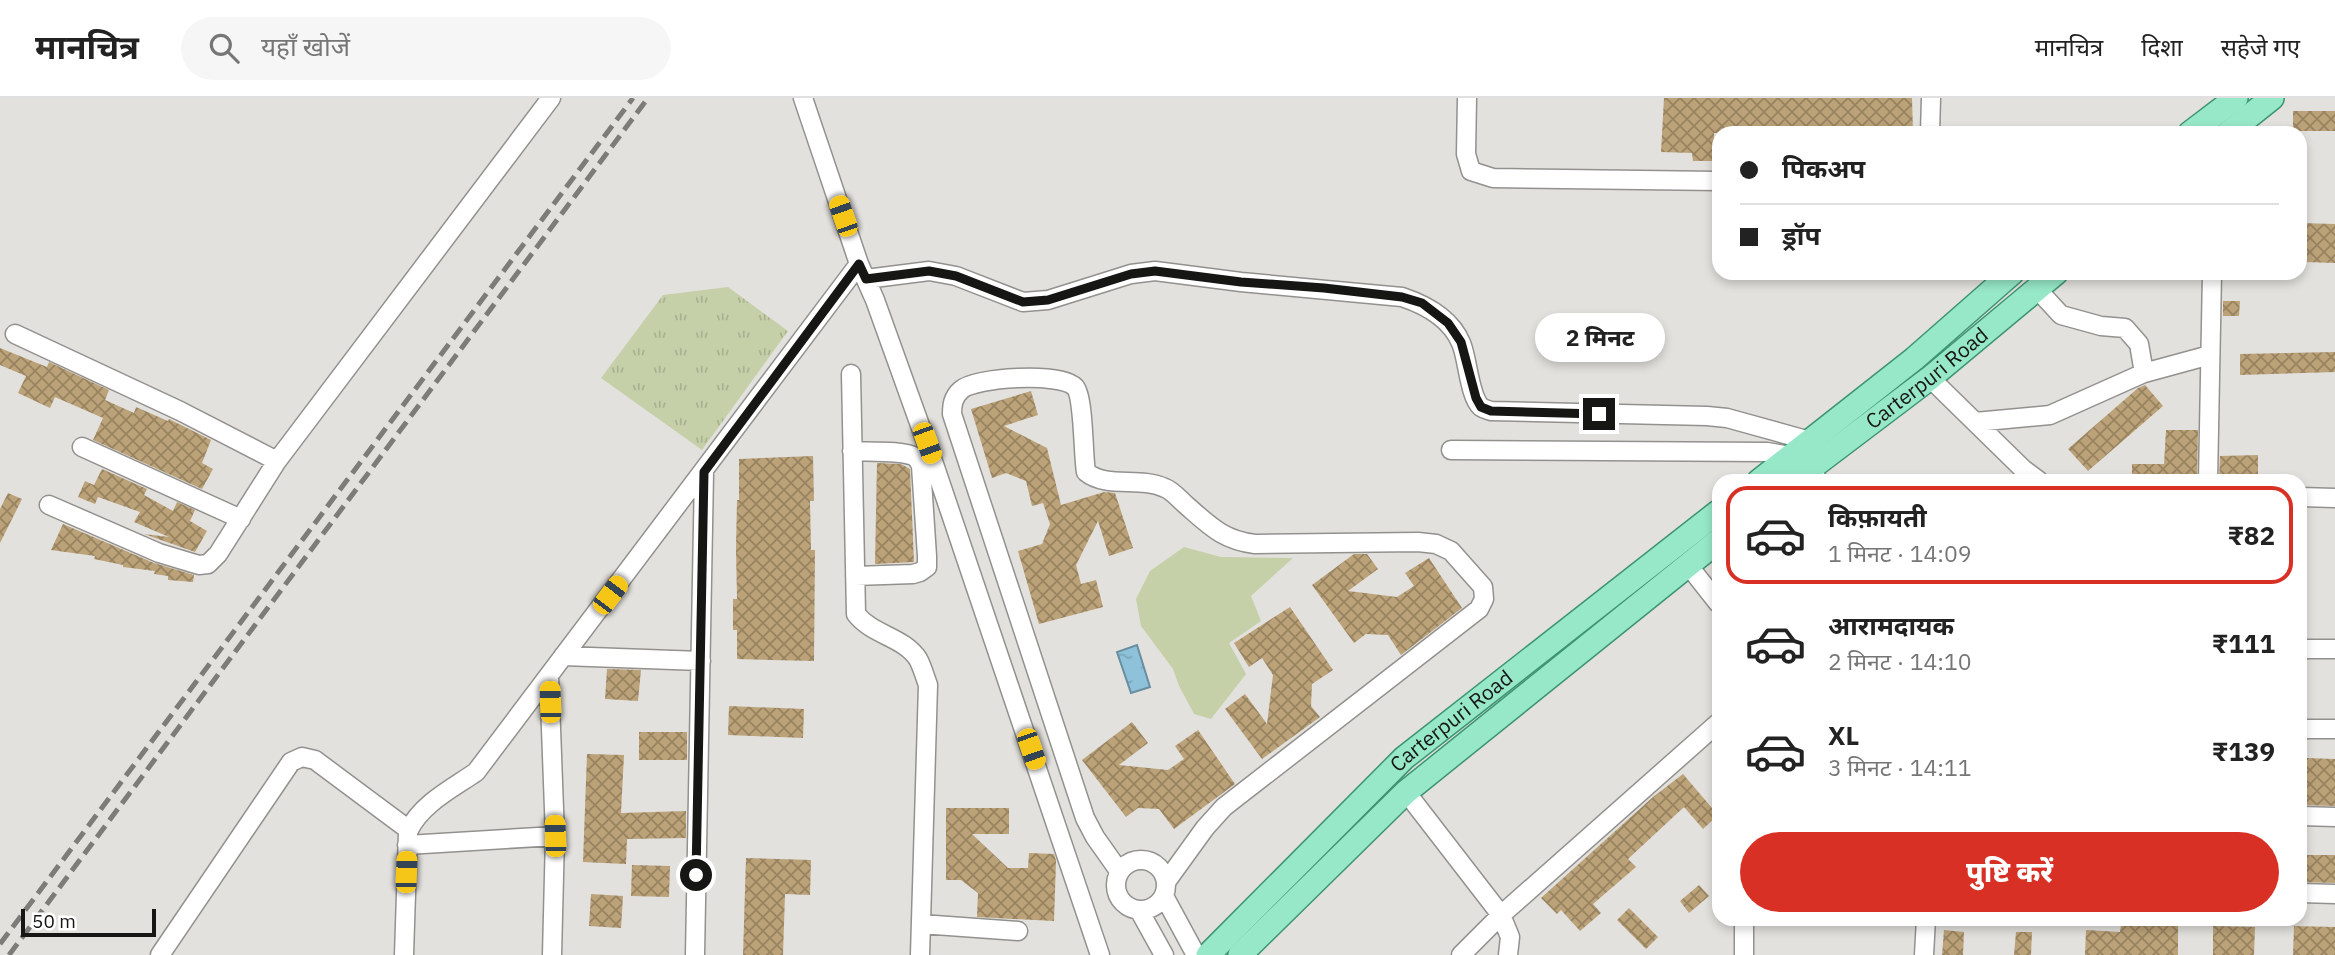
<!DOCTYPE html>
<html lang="hi">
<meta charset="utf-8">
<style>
body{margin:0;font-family:"IBM Plex Sans","Noto Sans Devanagari",sans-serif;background:#f6f6f6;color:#222;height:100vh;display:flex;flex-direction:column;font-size:26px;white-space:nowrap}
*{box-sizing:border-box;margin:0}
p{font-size:23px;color:#767676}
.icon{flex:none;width:38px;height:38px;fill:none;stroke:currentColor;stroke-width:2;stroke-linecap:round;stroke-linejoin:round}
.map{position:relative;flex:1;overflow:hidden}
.side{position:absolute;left:1712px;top:376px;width:595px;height:452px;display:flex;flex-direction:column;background:#fff;border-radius:21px;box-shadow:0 4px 10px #0003}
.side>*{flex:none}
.guide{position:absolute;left:1712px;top:28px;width:595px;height:154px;border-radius:21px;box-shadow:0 4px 10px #0003;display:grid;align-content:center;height:154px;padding:0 28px;background:#fff}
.scale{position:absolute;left:21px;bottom:18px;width:135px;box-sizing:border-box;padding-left:7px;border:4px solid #161614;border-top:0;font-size:19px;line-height:24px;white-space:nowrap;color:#161614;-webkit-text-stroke:5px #fff;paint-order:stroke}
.end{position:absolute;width:32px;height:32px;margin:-16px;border:9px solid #161614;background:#fff;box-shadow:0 0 0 4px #fff}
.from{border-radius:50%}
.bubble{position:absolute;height:49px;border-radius:24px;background:#fff;box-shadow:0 4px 10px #0003;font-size:23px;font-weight:800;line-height:49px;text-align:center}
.car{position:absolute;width:21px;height:42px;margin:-21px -10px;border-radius:9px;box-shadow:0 0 5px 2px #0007;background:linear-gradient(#f5c518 24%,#345 0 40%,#f5c518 0 76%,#345 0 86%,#f5c518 0)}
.guide b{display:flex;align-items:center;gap:24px;height:66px;font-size:26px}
.guide b+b{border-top:2px solid #e0e0e0}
.guide i{width:18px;height:18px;background:#222}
ul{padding:12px 0 0;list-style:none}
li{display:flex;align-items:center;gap:21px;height:98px;margin:0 14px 10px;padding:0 14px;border:4px solid transparent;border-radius:21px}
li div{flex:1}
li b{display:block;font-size:26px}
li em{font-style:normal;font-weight:800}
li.current{border-color:#d93025}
li>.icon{width:63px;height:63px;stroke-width:1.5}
.cta{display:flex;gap:14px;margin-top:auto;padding:14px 28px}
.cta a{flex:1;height:80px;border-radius:42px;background:#d93025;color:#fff;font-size:28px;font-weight:800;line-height:80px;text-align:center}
header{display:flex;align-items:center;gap:42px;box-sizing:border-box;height:98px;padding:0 35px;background:#fff;border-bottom:2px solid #e0e0e0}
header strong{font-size:33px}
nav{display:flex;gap:38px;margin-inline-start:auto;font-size:24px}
.search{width:490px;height:63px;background:#f6f6f6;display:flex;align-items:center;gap:18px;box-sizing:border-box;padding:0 24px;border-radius:38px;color:#767676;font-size:26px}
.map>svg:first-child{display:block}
.grass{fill:#c5d0a9}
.park{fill:url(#park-tufts)}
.water{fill:url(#water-ripples);stroke:#698e9f;stroke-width:2}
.building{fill:url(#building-cross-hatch)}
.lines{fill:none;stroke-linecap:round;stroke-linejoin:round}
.minor-casing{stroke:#93918e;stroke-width:21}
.major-casing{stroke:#3c9471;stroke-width:26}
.minor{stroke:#fff;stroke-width:18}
.major{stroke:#97e8c8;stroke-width:23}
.rail{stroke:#7d7c79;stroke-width:5;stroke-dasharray:14 7;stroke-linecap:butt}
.route{stroke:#161614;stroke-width:9}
.labels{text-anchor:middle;stroke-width:5;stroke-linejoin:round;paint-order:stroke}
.street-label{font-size:21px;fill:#161614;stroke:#fff}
</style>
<header>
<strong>मानचित्र</strong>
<div class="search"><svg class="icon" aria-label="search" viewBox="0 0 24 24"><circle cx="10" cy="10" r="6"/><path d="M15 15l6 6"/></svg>यहाँ खोजें</div>
<nav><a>मानचित्र</a><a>दिशा</a><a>सहेजे गए</a></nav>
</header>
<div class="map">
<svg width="2335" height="857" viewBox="0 0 2335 857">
<defs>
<pattern id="park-tufts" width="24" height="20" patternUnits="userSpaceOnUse" patternTransform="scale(1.75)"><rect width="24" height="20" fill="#c5d0a9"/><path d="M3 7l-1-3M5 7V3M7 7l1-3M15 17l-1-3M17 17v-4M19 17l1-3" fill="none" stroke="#a8b291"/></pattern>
<pattern id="water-ripples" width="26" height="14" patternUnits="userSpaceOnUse" patternTransform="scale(1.75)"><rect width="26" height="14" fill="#8dc2da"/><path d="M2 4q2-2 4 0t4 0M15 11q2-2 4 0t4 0" fill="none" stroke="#79a6ba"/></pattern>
<pattern id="building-cross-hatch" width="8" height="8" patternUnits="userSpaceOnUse" patternTransform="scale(1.75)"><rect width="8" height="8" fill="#bca278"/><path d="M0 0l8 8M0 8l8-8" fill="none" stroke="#988361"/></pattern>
</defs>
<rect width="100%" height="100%" fill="#e3e1dd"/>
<!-- grass -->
<path class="grass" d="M1184 449 1221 459 1293 460 1251 498 1261 523 1229 545 1246 576 1211 621 1194 616 1179 588 1173 571 1141 528 1136 501 1150 473Z"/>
<!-- park -->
<path class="park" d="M728 189 788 233 702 352 601 280 663 197Z"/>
<!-- water -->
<path class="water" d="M1137 547 1150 589 1131 595 1117 554Z"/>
<!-- building -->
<path class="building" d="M1664 0H1912L1913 35H1714V63H1693L1692 55 1661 54Z
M2293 13H2335V33H2293Z
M2300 125 2335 126V165L2304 164V157H2300Z
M2223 203H2240L2239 218H2223Z
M0 250 47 269 49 264 109 292 105 302 134 315 136 309 168 323 169 321 211 342 202 365 213 371 202 391 93 342 103 320 55 299 50 310 18 295 26 278 0 267Z
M2335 254V274L2240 277V256Z
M2145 287 2163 308 2088 373 2068 351 2138 290Z
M1031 293 1038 317 1004 328 1047 350 1061 407 1104 394 1115 395 1133 450 1109 458 1098 423 1076 467 1081 486 1096 482 1103 509 1039 526 1018 453 1042 446 1050 426 1043 405 1032 408 1026 383 1006 375 992 380 971 311Z
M2166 332H2198L2197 383H2132V366H2164Z
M2258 357V383H2219L2220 358Z
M813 358 814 403H810L811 452H815L814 563 737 561V532H733V501H737L736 451 737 402H739V361Z
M877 365 901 366 910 371 914 464 875 466Z
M102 371 147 391 144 397 173 413 177 404 195 412 190 423 207 433 195 454 144 436 169 439 134 424 140 414 98 399 95 406 78 399 85 383 94 387Z
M8 395 22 401 0 445V411Z
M63 426 154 465 194 477 193 484 168 482V478L154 476 155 473 123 469V467L94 461 95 458 51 452Z
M1354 456H1367L1378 471 1348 493 1397 499 1414 488 1405 475 1429 460 1462 510 1401 557 1388 537 1366 536 1354 545 1312 487Z
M1290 509 1333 572 1312 586 1311 608 1320 619 1262 661 1225 611 1245 596 1267 626 1273 577 1262 560 1249 569 1234 545Z
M607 571 641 572 638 603 605 601Z
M729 608 804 611 803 640 728 637Z
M1132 624 1148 645 1119 667 1168 672 1184 661 1175 648 1198 632 1235 686 1174 731 1159 711 1138 710 1126 719 1082 662Z
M639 634H687V662H639Z
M587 656 624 657 621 715 686 713V740L627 741 626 766 583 764Z
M2306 660 2335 661V708L2300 707V673H2305Z
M1683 676 1718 717 1703 731 1684 709 1628 761 1636 769 1593 806 1601 815 1580 833 1561 812 1557 816 1541 800 1653 699Z
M946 710H1009V736H972L1008 770H1028L1029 755 1054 756 1056 763 1054 823 977 819 978 795 961 782H946Z
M2300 757H2335V785L2300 784Z
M746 760 811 762 810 797 785 796 783 857H743Z
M632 767 670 768 669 799 631 798Z
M1699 787 1709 798 1689 815 1680 803Z
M591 796 623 798 621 830 589 828Z
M1629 810 1658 839 1646 851 1617 822Z
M2122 821H2178V857H2085L2086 832 2120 834Z
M2213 828 2255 829 2254 857H2213Z
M2294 828 2335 829V857H2293Z
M1944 832 1964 834 1963 857H1942Z
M2016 834H2032L2031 857H2014Z"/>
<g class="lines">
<!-- minor casing -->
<g class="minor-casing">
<path id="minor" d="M803 0 859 166 875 202 935 369 1100 857
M1467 0 1466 56 1471 73 1493 80 1718 83
M1930 35 1931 0
M866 181 929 173 956 178 1023 204 1048 202 1131 176 1155 173 1241 184 1402 199C1426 207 1451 221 1461 245 1468 261 1469 298 1481 309 1484 311 1488 312 1491 313L1707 318 1727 320 1810 343
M2037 191 2061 217 2101 228 2125 230 2139 246 2144 275 2210 257
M15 236 180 313 277 363 551 0
M851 276 856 516C872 537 904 539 918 561 922 568 925 579 928 587L920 857
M1930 280 2023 371 2039 383
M1975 324 2050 317 2144 275
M82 349 241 421
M1451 352 1767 354 1791 358 1819 383
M852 353C867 354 904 352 915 359 919 362 919 364 921 368L927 458V469L920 474 913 476 855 478
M2208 383 2212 175
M2300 399 2335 400
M49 407 159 455 199 467 208 466 218 456 277 363
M1688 467 1718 505
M2300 551H2335
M563 558 701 563
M549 577 555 738 552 857
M2300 631H2335
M1406 694 1501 817 1510 839 1508 857
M2300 718 2335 719
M407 747 555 738
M1116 787a25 25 0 1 1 50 0a25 25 0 1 1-50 0Z
M1119 773 1095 739 1085 720 952 316C952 307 953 299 961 292 975 279 1060 274 1075 289 1084 299 1083 358 1086 374 1107 391 1140 378 1165 390 1173 393 1179 401 1186 407 1210 428 1223 442 1255 446L1418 444 1436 446 1451 453 1483 489 1484 501 1479 511 1224 709 1205 730 1166 784
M2300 795 2335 796
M1164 798 1196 857
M1139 812 1164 857
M1744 821V857
M921 826 1018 833
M160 857 291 664 302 659 315 662 409 732C421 706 453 690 476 674L859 166
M404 857 408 735
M695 857 704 374
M1461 857 1501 817 1718 625
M1924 857 1926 821"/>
</g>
<!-- major casing -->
<g class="major-casing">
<g id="major">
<path d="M2190 35 2236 0"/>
<path d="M2228 35 2272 0"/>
<path d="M1759 383 1914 261 2012 175"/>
<path id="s1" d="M1794 383 1930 280 2056 175"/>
<path id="s2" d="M1208 857 1404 660 1718 414"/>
<path d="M1240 857 1406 694 1718 443"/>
</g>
</g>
<!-- minor -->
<use href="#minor" class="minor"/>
<!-- major -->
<use href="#major" class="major"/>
<!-- rail -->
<path class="rail" d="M0 846 633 0
M9 857 648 0"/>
</g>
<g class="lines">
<!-- route -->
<path class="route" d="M696 777 704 374 859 166 866 181 929 173 956 178 1023 204 1048 202 1131 176 1155 173 1241 184 1324 190 1402 199 1422 205 1448 225 1461 244 1476 300 1481 309 1491 313 1599 316"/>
</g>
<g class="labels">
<!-- street labels -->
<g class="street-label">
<text dy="7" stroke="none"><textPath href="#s1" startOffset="168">Carterpuri Road</textPath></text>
<text dy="7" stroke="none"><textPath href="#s2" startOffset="338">Carterpuri Road</textPath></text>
</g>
</g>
</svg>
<div class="scale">50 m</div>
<i class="end from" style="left:696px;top:777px"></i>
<i class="end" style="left:1599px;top:316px"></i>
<div class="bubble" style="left:1535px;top:215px;width:130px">2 मिनट</div>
<i class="car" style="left:843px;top:118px;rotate:341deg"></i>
<i class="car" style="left:927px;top:345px;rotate:160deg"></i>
<i class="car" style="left:610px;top:497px;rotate:37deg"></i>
<i class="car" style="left:550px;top:604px;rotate:358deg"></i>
<i class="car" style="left:1031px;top:651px;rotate:161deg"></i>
<i class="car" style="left:555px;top:738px;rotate:358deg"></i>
<i class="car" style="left:406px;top:774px;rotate:2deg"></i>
<div class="guide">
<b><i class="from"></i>पिकअप</b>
<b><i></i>ड्रॉप</b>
</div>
<section class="side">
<ul>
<li class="current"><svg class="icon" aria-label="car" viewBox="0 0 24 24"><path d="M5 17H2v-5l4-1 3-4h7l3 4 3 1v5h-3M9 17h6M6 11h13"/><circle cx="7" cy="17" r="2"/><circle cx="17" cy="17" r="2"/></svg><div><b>किफ़ायती</b><p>1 मिनट · 14:09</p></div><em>₹82</em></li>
<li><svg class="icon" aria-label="car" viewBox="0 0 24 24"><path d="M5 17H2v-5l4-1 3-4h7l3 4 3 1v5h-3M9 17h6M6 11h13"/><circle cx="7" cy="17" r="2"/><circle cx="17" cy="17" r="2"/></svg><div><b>आरामदायक</b><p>2 मिनट · 14:10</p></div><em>₹111</em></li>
<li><svg class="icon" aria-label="car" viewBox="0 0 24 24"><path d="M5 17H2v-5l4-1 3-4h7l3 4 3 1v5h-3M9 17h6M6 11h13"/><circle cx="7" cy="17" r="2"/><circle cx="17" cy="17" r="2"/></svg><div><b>XL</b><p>3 मिनट · 14:11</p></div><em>₹139</em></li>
</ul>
<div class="cta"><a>पुष्टि करें</a></div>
</section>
</div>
